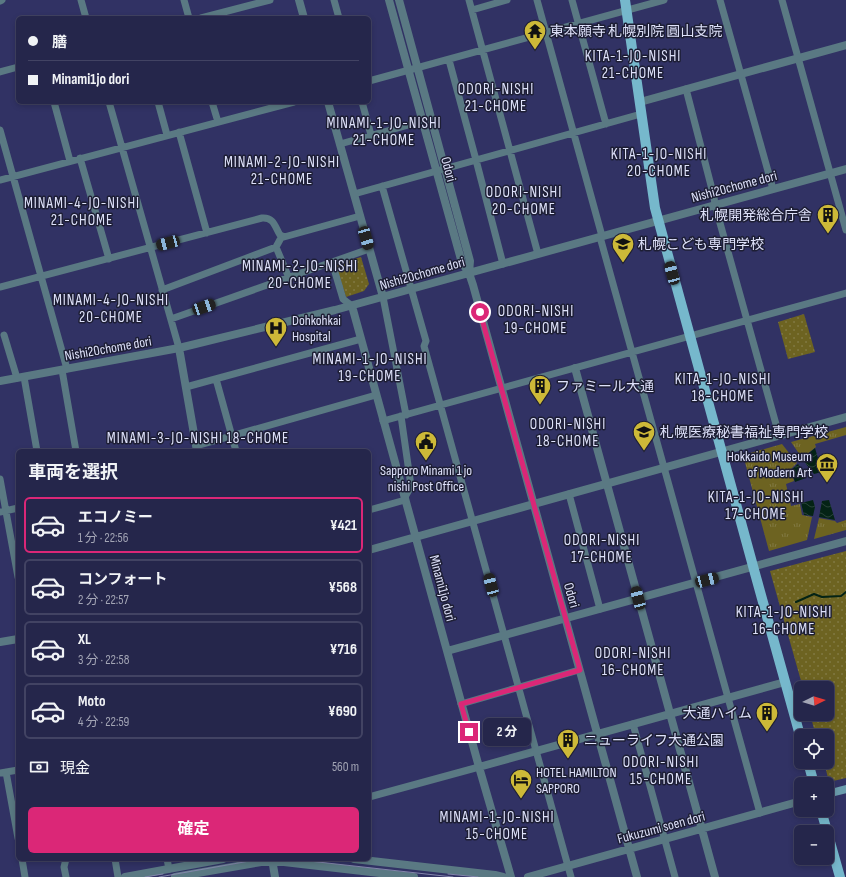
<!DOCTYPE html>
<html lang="ja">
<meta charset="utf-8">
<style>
body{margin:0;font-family:"Sofia Sans Condensed","Noto Sans JP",sans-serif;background:#313255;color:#f1f3f6;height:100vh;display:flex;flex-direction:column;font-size:15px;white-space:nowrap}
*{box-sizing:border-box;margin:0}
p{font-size:13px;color:#a3a5b5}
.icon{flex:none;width:22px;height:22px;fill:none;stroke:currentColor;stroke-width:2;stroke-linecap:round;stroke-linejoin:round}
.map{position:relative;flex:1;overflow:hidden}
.sheet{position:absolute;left:16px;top:449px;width:355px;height:412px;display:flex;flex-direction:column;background:#25264b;border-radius:6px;box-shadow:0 2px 6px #0003,0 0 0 1px #424363}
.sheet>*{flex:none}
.guide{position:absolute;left:16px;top:16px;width:355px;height:88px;border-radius:6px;box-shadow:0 2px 6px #0003,0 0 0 1px #424363;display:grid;align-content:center;height:88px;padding:0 12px;background:#25264b}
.needle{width:26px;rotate:85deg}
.controls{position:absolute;left:794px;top:681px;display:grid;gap:8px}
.controls a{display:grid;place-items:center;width:40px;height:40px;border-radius:6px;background:#25264b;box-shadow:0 2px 6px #0003,0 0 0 1px #424363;font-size:20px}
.end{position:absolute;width:18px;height:18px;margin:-9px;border:5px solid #db2777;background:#fff;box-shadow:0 0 0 2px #fff}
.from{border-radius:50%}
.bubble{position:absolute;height:28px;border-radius:6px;background:#25264b;box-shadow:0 2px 6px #0003,0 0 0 1px #424363;font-size:13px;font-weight:700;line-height:28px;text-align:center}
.car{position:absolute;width:12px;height:24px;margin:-12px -6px;border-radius:5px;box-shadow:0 0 3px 1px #0007;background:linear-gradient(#222 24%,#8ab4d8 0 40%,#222 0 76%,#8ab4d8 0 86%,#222 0)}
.guide b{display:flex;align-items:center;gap:14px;height:38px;font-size:15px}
.guide b+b{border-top:1px solid #424363}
.guide i{width:10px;height:10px;background:#f1f3f6}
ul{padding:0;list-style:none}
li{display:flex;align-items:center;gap:12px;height:56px;margin:0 8px 6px;padding:0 4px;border:2px solid #424363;border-radius:6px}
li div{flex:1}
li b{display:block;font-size:15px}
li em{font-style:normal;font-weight:700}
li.active{border-color:#db2777}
li>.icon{width:36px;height:36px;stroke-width:1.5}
h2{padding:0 12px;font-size:18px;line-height:48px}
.pay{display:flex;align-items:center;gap:10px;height:44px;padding:0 12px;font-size:15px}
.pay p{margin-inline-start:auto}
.primary-button{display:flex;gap:8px;margin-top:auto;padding:8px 12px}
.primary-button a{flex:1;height:46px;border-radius:6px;background:#db2777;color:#fff;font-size:16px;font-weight:700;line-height:46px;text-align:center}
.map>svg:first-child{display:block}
.grass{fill:url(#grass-tufts)}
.park{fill:url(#park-dots)}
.water{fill:url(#water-waves)}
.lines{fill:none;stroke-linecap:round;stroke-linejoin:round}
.stream{stroke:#042315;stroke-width:2}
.minor{stroke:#5a7983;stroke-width:7}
.tertiary{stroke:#5a7983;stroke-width:8}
.secondary{stroke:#6b9dad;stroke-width:8}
.primary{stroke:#76b8cc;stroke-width:10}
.tram{stroke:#8385ab;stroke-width:1}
.route{stroke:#db2777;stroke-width:5}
.labels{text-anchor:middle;stroke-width:3;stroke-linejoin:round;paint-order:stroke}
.poi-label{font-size:14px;fill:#dee1fa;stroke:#1d1e34;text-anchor:start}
.street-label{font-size:14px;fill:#dee1fa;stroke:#1d1e34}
.neighbourhood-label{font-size:15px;letter-spacing:1px;fill:#dee1fa;stroke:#1d1e34}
</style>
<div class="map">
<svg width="846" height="877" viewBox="0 0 846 877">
<defs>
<pattern id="grass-tufts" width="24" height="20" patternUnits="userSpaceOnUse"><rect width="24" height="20" fill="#6d6321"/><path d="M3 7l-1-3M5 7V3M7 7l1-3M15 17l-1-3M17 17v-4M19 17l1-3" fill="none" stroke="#817942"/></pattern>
<pattern id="park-dots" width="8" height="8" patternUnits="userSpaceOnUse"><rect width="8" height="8" fill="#6d6321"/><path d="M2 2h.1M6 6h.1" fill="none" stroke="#817942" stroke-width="1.8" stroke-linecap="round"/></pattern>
<pattern id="water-waves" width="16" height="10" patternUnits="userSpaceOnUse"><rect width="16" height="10" fill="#042315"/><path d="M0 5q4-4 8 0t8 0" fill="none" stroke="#284338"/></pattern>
</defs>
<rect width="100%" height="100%" fill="#313264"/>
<!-- grass -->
<path class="grass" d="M846 427V435L815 444 816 447 802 458 791 442Z
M782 444 797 463 791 469 794 481 786 484 791 506 800 504 802 515 812 517 807 540 769 551 743 455Z
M819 518 835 521 837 523 846 520V530L814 539Z"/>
<!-- park -->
<path class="park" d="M361 257 369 284 364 291 346 297 336 266 338 264Z
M804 314 815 352 788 359 778 322Z
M846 551V778L829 782 824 762H827V736H816L810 714H827V688H803L770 571Z"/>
<!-- water -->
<path class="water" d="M815 448 822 472 814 474 802 459Z
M798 464 805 472 806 478 795 482 791 470Z
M813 500 815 507 813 516 804 515 801 503Z
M829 500 835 520 819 517 822 501Z"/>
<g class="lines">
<!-- stream -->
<path class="stream" d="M796 602 814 594 822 597 841 596 846 592"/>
<!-- minor -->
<path class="minor" d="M81 0 86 18
M184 0 189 18
M334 0 339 18
M469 0 538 254
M537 0 602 236
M572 0 606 124
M720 0 773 189
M782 0 846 230
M0 1 2 0
M472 10 507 0
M201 18 270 0
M449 60 476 160 503 264
M0 72 18 67
M369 81 664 0
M686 89 714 197 715 205 779 435
M54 102 70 161
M109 102 179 348
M158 102 167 135
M212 102 218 122
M362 102 371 135
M0 130 67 369
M179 132 207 233
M340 144 423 121
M80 158 109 259
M0 180 294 102
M382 186 426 341 424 346 571 877
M354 194 641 114
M600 237 760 813
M276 247 289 278
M332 262 343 299 352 306
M0 287 262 218C274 217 275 227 280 235L284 237 360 216
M162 290 276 247 282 236
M383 297 406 415
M171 319 369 249
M4 335 17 378
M62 370 76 451
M24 377 37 451
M216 379 236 451
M186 387 361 339
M401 416 411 486 405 497
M383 421 846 293
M196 446 376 395
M0 479 18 577
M569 494 600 609
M369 510 405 500
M0 512 18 508
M461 704 579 670
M633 724 675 877
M6 772 18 838
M0 773 18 770
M369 797 479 767
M22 859 25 877
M115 859 118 877
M167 859 169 869
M66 877 64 867 66 859"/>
<!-- tertiary -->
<path class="tertiary" d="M299 0 304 18
M389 0 462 263 469 273 473 285 637 877
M399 0 470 261 469 273
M328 102 383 297
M640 102 846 45
M352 306 479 767 511 877
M179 348 197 451
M575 368 715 877
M0 381 179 348 335 310 846 169
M369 550 846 417
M0 642 18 639
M447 651 846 541
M479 767 785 682
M272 859 275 877
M354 859 495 875 503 877
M125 877 223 859
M175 877 261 862H284L414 877
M528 877 801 801"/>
<!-- secondary -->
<path class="secondary" d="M827 794 846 789"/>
<!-- primary -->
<path class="primary" d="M625 0 655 208 756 577 801 739
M808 762 814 784
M821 810 840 877"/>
<!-- tram -->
<path class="tram" d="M291 859 453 877
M448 874 478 877
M145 877 163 874
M159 877 261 859"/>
</g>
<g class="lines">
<!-- route -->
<path class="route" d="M469 732 461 704 580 670 480 312"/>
</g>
<!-- icons -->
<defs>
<g id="temple-pin" transform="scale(1.15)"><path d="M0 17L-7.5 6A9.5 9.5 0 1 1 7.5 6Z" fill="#cdb938" stroke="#1d1e34"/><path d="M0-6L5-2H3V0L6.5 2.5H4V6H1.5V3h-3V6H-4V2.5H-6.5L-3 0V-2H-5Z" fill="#111"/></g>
<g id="building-pin" transform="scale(1.15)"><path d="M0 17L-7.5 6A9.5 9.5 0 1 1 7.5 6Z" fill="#cdb938" stroke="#1d1e34"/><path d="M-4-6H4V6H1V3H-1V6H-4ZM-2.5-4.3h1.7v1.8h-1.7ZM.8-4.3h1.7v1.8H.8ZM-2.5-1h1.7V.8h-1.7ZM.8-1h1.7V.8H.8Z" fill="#111"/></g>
<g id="university-pin" transform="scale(1.15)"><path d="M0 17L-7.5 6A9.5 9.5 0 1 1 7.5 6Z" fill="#cdb938" stroke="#1d1e34"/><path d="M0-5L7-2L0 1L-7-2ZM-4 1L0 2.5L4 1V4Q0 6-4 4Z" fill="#111"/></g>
<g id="hospital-pin" transform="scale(1.15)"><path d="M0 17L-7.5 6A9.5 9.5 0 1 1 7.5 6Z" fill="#cdb938" stroke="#1d1e34"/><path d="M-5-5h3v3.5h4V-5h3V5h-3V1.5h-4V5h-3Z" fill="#111"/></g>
<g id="civic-pin" transform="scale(1.15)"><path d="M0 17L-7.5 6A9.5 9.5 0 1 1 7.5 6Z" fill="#cdb938" stroke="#1d1e34"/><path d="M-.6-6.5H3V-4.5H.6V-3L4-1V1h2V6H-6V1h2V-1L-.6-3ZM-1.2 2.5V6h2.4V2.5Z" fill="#111"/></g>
<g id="museum-pin" transform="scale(1.15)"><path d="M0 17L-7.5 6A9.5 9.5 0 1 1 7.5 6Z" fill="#cdb938" stroke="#1d1e34"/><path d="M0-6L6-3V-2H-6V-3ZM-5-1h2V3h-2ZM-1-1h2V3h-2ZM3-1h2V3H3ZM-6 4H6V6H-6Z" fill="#111"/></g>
<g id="hotel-pin" transform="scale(1.15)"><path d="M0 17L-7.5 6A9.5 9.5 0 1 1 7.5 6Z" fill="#cdb938" stroke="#1d1e34"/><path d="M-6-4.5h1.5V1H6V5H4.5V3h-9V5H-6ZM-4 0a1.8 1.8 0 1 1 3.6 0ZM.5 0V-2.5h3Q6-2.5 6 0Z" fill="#111"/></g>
</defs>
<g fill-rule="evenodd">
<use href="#temple-pin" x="535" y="31"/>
<use href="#building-pin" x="828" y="215"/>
<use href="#university-pin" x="623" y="244"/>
<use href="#hospital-pin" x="276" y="328"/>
<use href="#building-pin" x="540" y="386"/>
<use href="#university-pin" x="644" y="432"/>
<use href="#civic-pin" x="426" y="442"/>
<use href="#museum-pin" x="827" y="464"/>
<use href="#building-pin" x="767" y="713"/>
<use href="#building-pin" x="568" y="740"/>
<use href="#hotel-pin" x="521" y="780"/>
</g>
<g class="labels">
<!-- poi labels -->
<g class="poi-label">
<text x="550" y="36">東本願寺 札幌別院 圓山支院</text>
<text x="812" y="220" text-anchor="end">札幌開発総合庁舎</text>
<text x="638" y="249">札幌こども専門学校</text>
<text x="292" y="325">Dohkohkai<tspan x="292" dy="16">Hospital</tspan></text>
<text x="556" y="391">ファミール大通</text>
<text x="660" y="437">札幌医療秘書福祉専門学校</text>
<text x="812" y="461" text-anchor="end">Hokkaido Museum<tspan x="812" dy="16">of Modern Art</tspan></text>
<text x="426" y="475" text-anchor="middle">Sapporo Minami 1 jo<tspan x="426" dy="16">nishi Post Office</tspan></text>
<text x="752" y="718" text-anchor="end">大通ハイム</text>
<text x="584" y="745">ニューライフ大通公園</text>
<text x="536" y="777">HOTEL HAMILTON<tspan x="536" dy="16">SAPPORO</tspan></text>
</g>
<!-- street labels -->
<g class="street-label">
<text transform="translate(449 169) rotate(75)" y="5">Odori</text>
<text transform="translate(734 186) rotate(-15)" y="5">Nishi20chome dori</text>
<text transform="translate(422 273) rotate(-16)" y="5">Nishi20chome dori</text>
<text transform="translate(108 348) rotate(-10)" y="5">Nishi20chome dori</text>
<text transform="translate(443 588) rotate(75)" y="5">Minami1jo dori</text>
<text transform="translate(572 595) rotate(74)" y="5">Odori</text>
<text transform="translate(661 827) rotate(-15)" y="5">Fukuzumi soen dori</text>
</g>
<!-- neighbourhood labels -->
<g class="neighbourhood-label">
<text x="633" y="61">KITA-1-JO-NISHI<tspan x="633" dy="17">21-CHOME</tspan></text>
<text x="496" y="94">ODORI-NISHI<tspan x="496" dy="17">21-CHOME</tspan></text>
<text x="384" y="128">MINAMI-1-JO-NISHI<tspan x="384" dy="17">21-CHOME</tspan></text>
<text x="659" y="159">KITA-1-JO-NISHI<tspan x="659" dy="17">20-CHOME</tspan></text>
<text x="282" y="167">MINAMI-2-JO-NISHI<tspan x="282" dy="17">21-CHOME</tspan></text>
<text x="524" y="197">ODORI-NISHI<tspan x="524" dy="17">20-CHOME</tspan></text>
<text x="82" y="208">MINAMI-4-JO-NISHI<tspan x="82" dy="17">21-CHOME</tspan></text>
<text x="300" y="271">MINAMI-2-JO-NISHI<tspan x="300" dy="17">20-CHOME</tspan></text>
<text x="111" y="305">MINAMI-4-JO-NISHI<tspan x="111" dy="17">20-CHOME</tspan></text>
<text x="536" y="316">ODORI-NISHI<tspan x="536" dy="17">19-CHOME</tspan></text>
<text x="370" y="364">MINAMI-1-JO-NISHI<tspan x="370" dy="17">19-CHOME</tspan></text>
<text x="723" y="384">KITA-1-JO-NISHI<tspan x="723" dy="17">18-CHOME</tspan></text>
<text x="568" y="429">ODORI-NISHI<tspan x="568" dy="17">18-CHOME</tspan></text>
<text x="198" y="443">MINAMI-3-JO-NISHI 18-CHOME</text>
<text x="756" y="502">KITA-1-JO-NISHI<tspan x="756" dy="17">17-CHOME</tspan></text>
<text x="602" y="545">ODORI-NISHI<tspan x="602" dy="17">17-CHOME</tspan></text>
<text x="784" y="617">KITA-1-JO-NISHI<tspan x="784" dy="17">16-CHOME</tspan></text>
<text x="633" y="658">ODORI-NISHI<tspan x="633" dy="17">16-CHOME</tspan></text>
<text x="661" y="767">ODORI-NISHI<tspan x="661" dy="17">15-CHOME</tspan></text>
<text x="497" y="822">MINAMI-1-JO-NISHI<tspan x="497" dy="17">15-CHOME</tspan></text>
</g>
</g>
</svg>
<div class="controls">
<a><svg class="needle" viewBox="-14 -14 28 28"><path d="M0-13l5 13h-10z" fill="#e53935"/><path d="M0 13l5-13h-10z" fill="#a3a5b5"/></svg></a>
<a><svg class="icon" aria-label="locate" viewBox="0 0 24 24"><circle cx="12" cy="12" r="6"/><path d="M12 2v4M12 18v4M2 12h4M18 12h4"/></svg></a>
<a>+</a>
<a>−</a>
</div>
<i class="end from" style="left:480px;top:312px"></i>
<i class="end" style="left:469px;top:732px"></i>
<div class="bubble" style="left:483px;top:718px;width:48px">2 分</div>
<i class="car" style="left:366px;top:238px;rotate:164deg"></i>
<i class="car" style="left:168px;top:243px;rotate:255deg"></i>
<i class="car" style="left:672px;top:273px;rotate:345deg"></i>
<i class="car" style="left:204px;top:307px;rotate:71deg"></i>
<i class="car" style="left:707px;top:580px;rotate:75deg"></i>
<i class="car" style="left:491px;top:585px;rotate:345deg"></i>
<i class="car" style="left:638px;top:598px;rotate:345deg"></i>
<div class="guide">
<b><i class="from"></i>膳</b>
<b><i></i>Minami1jo dori</b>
</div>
<section class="sheet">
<h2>車両を選択</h2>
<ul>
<li class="active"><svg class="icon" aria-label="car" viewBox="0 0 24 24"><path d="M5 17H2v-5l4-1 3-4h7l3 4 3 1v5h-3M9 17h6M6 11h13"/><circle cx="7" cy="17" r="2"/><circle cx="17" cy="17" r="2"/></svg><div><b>エコノミー</b><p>1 分 · 22:56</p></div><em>¥421</em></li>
<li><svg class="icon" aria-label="car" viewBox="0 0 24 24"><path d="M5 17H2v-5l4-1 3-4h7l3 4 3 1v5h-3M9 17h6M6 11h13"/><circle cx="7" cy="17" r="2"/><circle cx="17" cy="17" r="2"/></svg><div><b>コンフォート</b><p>2 分 · 22:57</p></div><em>¥568</em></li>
<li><svg class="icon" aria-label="car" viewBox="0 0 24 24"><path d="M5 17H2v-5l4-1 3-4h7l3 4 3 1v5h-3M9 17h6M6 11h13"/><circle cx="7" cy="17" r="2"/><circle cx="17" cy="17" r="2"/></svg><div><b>XL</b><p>3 分 · 22:58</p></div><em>¥716</em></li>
<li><svg class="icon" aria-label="car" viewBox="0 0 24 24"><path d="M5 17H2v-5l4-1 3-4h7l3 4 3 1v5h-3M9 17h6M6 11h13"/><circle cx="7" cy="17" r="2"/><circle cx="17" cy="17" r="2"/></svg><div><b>Moto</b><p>4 分 · 22:59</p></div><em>¥690</em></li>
</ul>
<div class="pay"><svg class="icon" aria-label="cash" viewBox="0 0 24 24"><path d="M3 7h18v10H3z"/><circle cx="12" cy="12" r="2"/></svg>現金<p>560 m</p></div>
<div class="primary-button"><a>確定</a></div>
</section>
</div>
